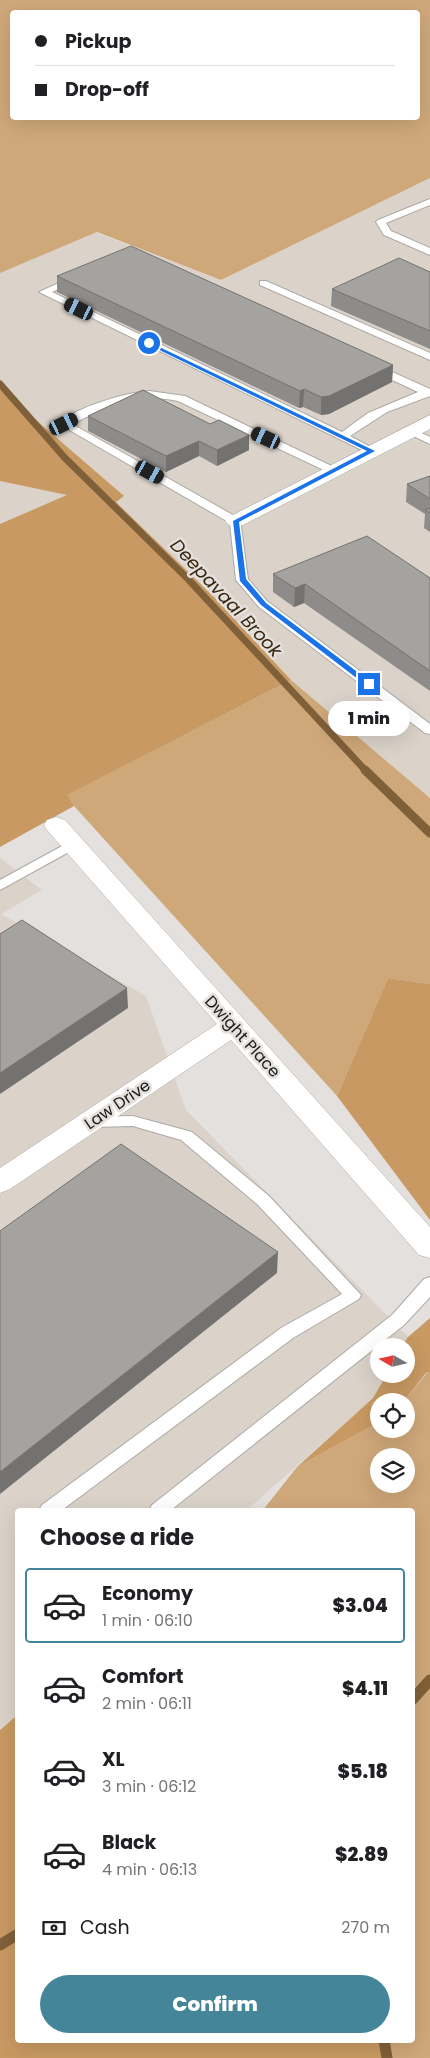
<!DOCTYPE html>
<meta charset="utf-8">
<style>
body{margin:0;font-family:Poppins,sans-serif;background:#f6f6f6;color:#202124;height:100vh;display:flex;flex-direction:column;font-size:19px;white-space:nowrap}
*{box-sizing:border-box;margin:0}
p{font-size:16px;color:#757577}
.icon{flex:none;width:28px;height:28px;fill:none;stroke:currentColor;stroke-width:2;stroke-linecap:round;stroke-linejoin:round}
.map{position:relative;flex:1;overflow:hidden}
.side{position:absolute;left:15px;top:1508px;width:400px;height:535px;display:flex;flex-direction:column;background:#fff;border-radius:5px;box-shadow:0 5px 20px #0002}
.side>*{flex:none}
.hud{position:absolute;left:10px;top:10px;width:410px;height:110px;border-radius:5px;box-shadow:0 5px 20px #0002;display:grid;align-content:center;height:110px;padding:0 25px;background:#fff}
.needle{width:32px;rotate:279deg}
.buttons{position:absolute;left:370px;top:1338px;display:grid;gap:10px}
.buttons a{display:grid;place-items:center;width:45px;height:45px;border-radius:50%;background:#fff;box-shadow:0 5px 20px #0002;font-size:25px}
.end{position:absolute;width:22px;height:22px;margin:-11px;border:6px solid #1a73e8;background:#fff;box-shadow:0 0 0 2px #fff}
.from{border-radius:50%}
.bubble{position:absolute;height:35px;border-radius:18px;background:#fff;box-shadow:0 5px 20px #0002;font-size:16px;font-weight:800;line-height:35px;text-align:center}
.car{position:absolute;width:15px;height:30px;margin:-15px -8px;border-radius:6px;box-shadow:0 0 4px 1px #0007;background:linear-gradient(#222 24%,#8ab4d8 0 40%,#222 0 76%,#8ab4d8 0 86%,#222 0)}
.hud b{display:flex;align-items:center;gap:18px;height:48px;font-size:19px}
.hud b+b{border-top:1px solid #e0e0e0}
.hud i{width:12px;height:12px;background:#202124}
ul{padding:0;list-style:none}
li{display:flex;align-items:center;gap:15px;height:75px;margin:0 10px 8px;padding:0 15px;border:2px solid transparent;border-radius:5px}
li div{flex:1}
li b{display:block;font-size:19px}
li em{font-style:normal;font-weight:800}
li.active{border-color:#458599}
li>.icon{width:45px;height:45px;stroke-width:1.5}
h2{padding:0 25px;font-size:22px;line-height:60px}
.pay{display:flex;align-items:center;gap:12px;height:55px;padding:0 25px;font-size:19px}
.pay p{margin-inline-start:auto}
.action{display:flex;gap:10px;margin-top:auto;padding:10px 25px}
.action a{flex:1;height:58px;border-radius:30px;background:#458599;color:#fff;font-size:20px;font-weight:800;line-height:58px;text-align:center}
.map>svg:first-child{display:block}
.built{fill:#dbd3ca}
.green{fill:#cfa87a;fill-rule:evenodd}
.forest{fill:#c89962}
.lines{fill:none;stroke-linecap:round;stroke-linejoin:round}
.stream-far2{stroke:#806039;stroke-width:7}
.stream-far1{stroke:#806039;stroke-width:9}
.stream{stroke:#806039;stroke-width:11}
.service-casing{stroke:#aca9a6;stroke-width:2}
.minor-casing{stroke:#aca9a6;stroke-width:1}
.service{fill:#fff;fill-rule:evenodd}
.minor{fill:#fff;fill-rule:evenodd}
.wall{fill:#8e8c8a}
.shaded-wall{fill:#747270}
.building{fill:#a5a3a0;stroke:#747270}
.route{fill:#1a73e8}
.labels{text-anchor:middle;stroke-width:5;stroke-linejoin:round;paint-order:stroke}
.street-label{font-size:16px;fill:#1b1a19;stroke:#e3e0dd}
.water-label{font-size:18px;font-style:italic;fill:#39250b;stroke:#e3e0dd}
</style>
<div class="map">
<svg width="430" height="2058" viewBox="0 0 430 2058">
<rect width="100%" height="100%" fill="#e3e0dd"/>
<!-- built -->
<path class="built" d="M0 0H430L418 12H12V118L97 233 221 280 430 178V798L291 680 213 596 115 501 0 524Z
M0 858 42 890 1 914 146 996 186 1110 408 1337 402 1346H379V1374H387L373 1398 247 1510H18L17 1714 0 1729Z"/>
<!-- green -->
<path class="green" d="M0 0H430V178L221 280 97 232 0 273ZM12 12H418V118H12Z
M291 680 430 798V984L388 978 337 1096 74 806 66 795Z
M430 1372V2058H388L390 2040H412V1510H263L297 1467 379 1422V1429H406V1401H404L427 1373ZM379 1456H406V1484H379Z"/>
<!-- forest -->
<path class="forest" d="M0 389 124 496 116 502 213 596 291 680 67 795 74 806 0 847V524L67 495 0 481Z
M388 978 430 984V1220L337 1096Z
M430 1318V1372L426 1373 404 1401H379V1422L297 1467 373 1398 387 1374H406V1346H402L408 1337Z
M17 1715 18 2040H390L388 2058H0V1730Z"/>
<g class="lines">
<!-- stream-far2 -->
<path class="stream-far2" d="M0 384 65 458 188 579 366 771"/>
<!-- stream-far1 -->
<path class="stream-far1" d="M365 770 430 833"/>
<!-- stream -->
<path class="stream" d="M412 1700 430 1680
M0 1945 18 1934
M384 2040 387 2058"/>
<!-- service casing -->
<g class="service-casing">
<path id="service" d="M430 199V205L386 223 391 231 430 248V255L384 235 376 222 378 220Z
M72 277 80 279 52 292 342 432 368 413 418 392 371 370V366H379L430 389V396L387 412 350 436 378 451 372 454 368 453 39 292Z
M260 281H266L430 353V360L260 285Z
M149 391 185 396 338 469V473H330L178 401C138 392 108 407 72 424L240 519 248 579 267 601 430 724V734L425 733 259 607 236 580 230 523 59 424C75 407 125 393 149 391Z
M411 428 430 437V444L407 433V429Z
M73 840 80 844 78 847 0 890V880Z
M133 1116 192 1132 269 1196 361 1295 359 1299 293 1338 62 1510H39L42 1505 281 1328 342 1294 257 1204 181 1140 133 1126 91 1127 85 1126 83 1122 85 1118 91 1117Z
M430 1277V1297L404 1325 171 1510H149L152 1505 392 1315 424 1279Z"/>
</g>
<!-- minor casing -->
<g class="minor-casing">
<path id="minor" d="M430 415V429L243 525 236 527 229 525 225 521 229 517Z
M56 817 65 820 430 1227V1258L419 1255 231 1040 10 1189 0 1193V1168L217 1024 47 830 44 825 47 820Z"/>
</g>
<!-- service -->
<use href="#service" class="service"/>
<!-- minor -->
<use href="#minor" class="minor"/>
</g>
<!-- wall -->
<path class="wall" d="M430 272V349L331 306 332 289Z
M57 276 393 365 392 382 329 414 321 415 303 407 299 408 57 292Z
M88 416 210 424 249 450 217 466 199 456 166 472 88 431Z
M430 476V532L424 528 425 514 406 502 407 484Z
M273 574 430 578V691L304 603 294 607 273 592Z"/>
<!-- shaded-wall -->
<path class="shaded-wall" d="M393 365 392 382 329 414 321 415V397Z
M304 389 303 407 299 408 300 391Z
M249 435V450L217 466V450Z
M199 441V456L166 472V456Z
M305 584 304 603 294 607 295 588Z
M127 988 128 1008 0 1094V1073Z
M278 1252 277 1273 0 1494V1472Z"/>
<!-- building -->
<path class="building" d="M131 246 393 365 329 396 321 397 304 389 300 391 57 276Z
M399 258 430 272V331L332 289Z
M143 390 210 424 219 420 249 435 217 450 199 441 166 456 88 416Z
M430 476V499L407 484Z
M430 508V513L425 510Z
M367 536 430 578V671L305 584 295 588 273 574Z
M22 920 127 988 0 1073V934Z
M121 1144 278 1252 0 1472V1231Z"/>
<!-- route -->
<path class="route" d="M147 341 375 451 239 522 246 579 266 603 372 683V686H367L261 605 240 581 233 521 367 451 147 344Z"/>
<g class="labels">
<!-- street labels -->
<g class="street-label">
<text transform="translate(243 1036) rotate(48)" y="6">Dwight Place</text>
<text transform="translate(117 1104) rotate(-34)" y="6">Law Drive</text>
</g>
<!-- water labels -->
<g class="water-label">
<text transform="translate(226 598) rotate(47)" y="6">Deepavaal Brook</text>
</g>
</g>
</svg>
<div class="buttons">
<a><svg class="needle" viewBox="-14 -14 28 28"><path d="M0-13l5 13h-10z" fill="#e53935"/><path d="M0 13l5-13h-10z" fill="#757577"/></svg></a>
<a><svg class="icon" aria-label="locate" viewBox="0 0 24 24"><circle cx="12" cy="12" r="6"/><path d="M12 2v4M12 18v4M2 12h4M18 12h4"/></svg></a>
<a><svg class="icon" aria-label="layers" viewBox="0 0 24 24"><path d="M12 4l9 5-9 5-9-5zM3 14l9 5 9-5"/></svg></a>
</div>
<i class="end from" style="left:149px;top:343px"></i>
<i class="end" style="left:369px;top:684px"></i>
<div class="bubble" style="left:328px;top:701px;width:82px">1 min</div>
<i class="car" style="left:79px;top:309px;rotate:296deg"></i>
<i class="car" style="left:64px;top:424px;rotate:64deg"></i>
<i class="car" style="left:266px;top:438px;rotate:295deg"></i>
<i class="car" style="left:150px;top:472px;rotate:119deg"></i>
<div class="hud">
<b><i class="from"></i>Pickup</b>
<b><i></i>Drop-off</b>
</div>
<section class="side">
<h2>Choose a ride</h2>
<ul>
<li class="active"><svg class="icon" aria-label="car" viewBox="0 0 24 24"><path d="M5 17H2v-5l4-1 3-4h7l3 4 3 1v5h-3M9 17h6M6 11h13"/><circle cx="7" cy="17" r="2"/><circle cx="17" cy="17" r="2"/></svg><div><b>Economy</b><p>1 min · 06:10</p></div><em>$3.04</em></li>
<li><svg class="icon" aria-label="car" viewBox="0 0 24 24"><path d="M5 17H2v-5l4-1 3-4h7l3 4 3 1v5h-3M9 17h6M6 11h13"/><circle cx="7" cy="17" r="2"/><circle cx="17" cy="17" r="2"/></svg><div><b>Comfort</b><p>2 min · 06:11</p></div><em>$4.11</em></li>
<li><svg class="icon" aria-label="car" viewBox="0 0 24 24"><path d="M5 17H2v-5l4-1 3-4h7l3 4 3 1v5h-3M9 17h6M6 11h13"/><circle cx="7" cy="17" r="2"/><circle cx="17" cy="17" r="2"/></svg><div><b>XL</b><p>3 min · 06:12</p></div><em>$5.18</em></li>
<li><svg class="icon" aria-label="car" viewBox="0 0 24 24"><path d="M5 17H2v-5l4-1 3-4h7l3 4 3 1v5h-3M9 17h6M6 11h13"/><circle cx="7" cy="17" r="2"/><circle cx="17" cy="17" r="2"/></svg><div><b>Black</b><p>4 min · 06:13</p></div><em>$2.89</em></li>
</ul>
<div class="pay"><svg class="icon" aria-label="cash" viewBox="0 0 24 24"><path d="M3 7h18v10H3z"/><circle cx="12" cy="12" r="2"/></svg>Cash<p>270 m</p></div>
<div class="action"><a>Confirm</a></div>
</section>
</div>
